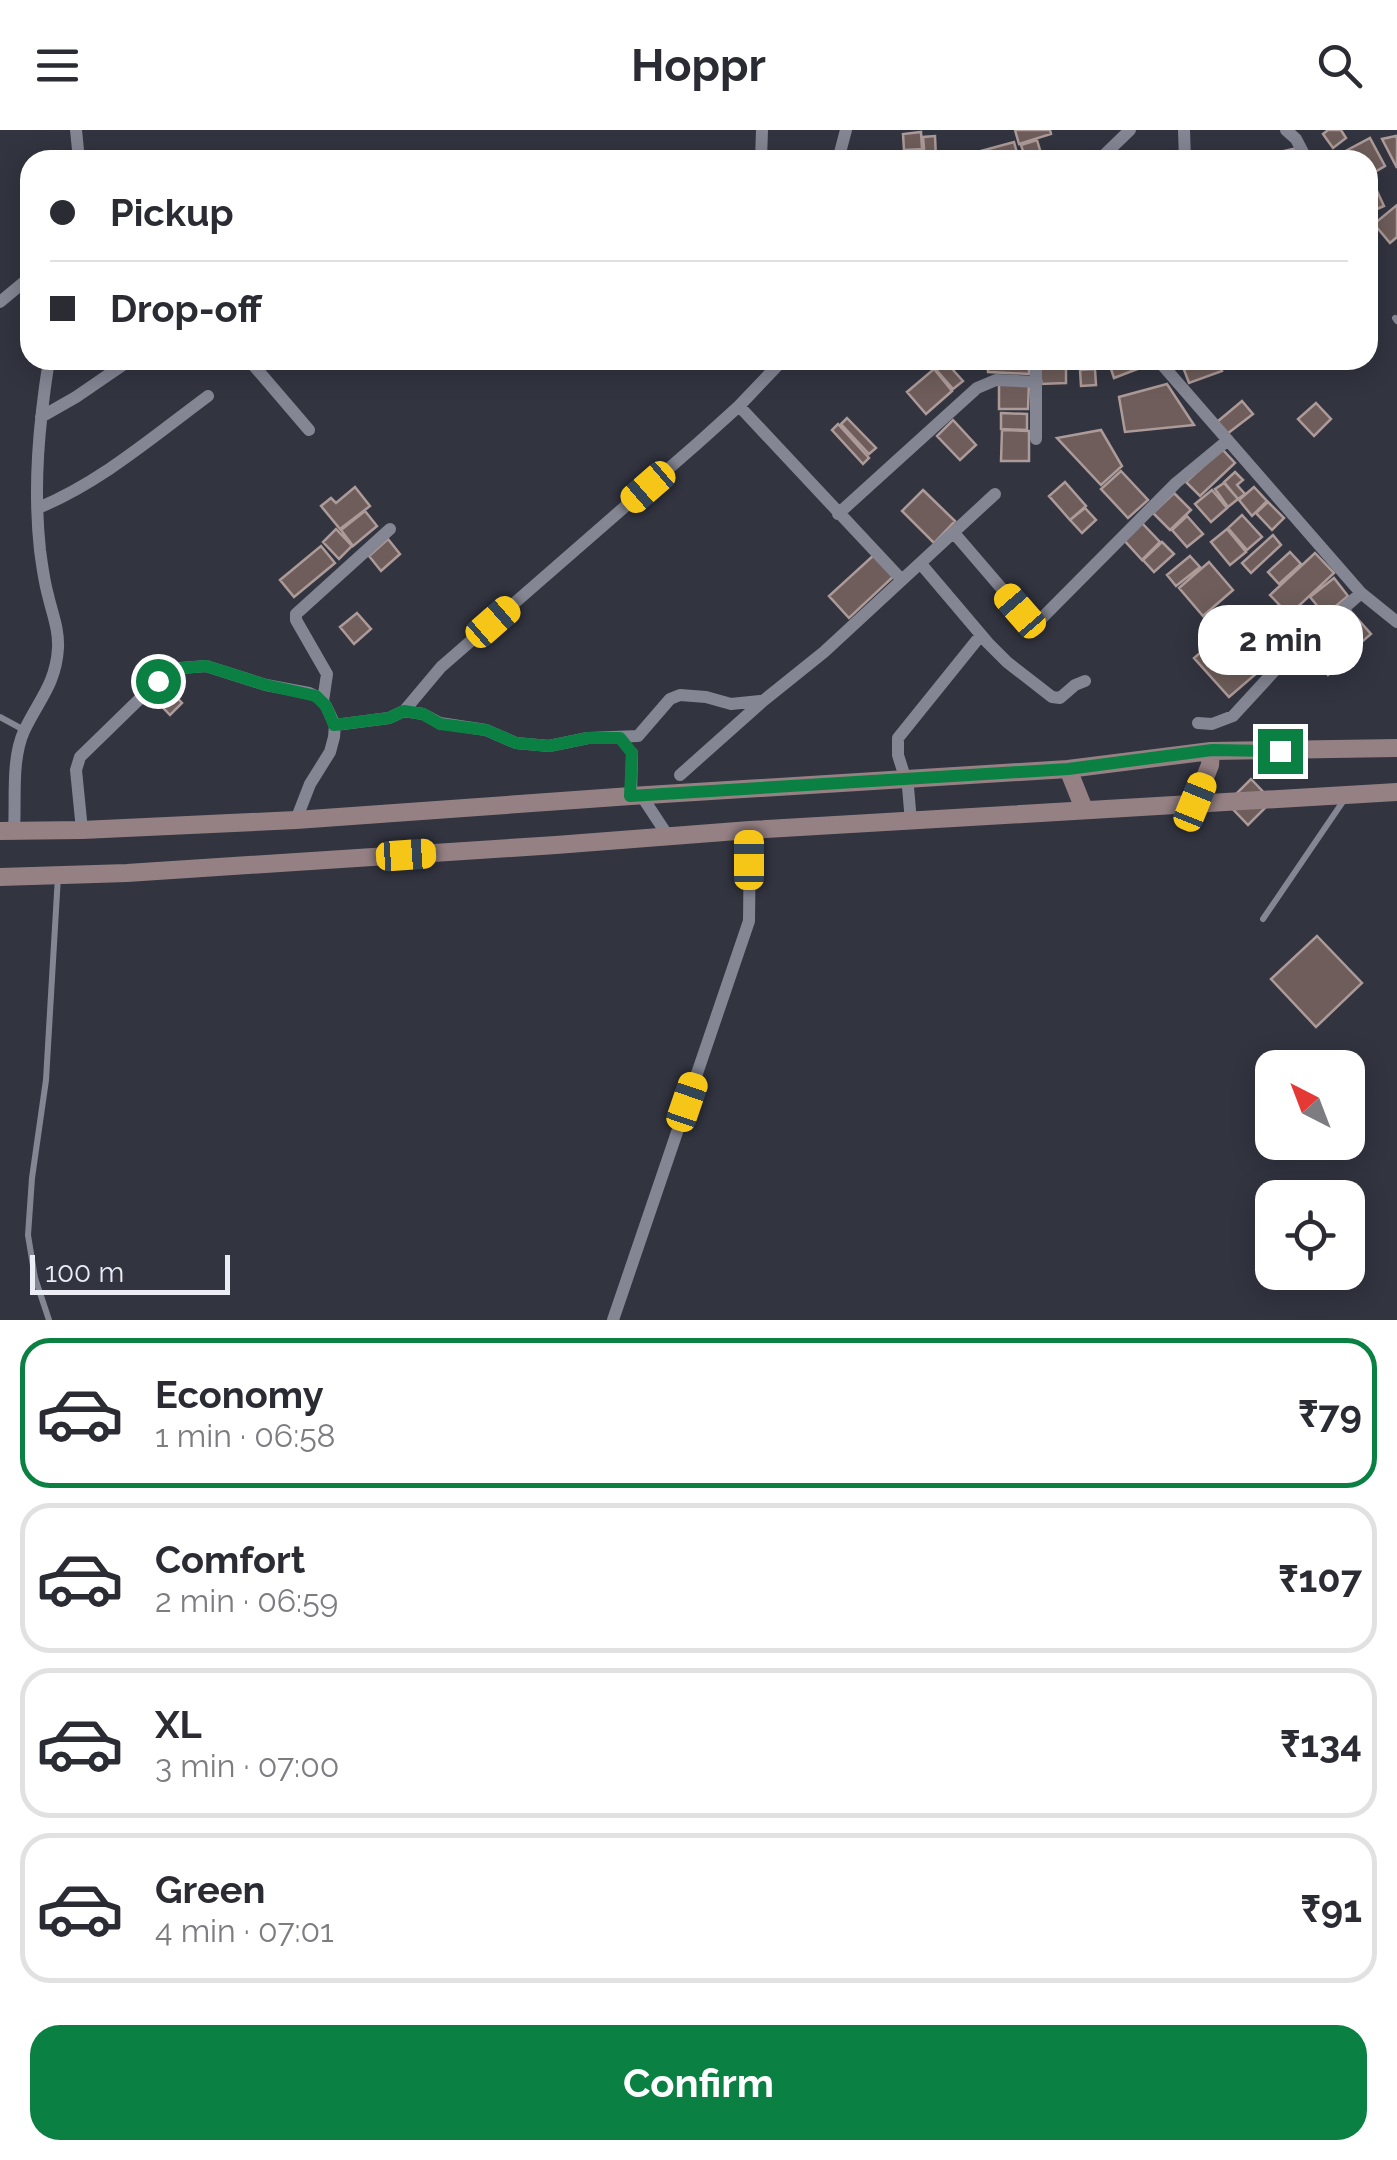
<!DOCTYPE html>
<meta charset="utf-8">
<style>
body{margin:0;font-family:Raleway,sans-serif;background:#f2f2f3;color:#2b2b33;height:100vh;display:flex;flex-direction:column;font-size:38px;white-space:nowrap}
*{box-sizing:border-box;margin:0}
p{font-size:32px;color:#7c7c81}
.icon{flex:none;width:55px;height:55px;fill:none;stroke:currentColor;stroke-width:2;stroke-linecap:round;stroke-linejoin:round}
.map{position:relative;height:1190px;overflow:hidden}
.side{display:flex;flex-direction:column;background:#fff;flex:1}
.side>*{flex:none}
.guide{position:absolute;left:20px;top:20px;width:1358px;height:220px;border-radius:30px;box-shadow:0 5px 25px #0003;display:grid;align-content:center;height:220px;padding:0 30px;background:#fff}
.needle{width:65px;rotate:318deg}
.buttons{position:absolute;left:1255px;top:920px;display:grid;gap:20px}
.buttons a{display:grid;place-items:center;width:110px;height:110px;border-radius:20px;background:#fff;box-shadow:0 5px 25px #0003;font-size:50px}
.scale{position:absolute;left:30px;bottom:25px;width:200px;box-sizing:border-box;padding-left:10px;border:5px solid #ebecf4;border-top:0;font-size:28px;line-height:35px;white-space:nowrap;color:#ebecf4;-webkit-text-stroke:8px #323440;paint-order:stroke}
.end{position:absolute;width:45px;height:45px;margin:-22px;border:12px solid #0b8043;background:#fff;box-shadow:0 0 0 5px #fff}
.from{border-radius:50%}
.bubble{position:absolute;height:70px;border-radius:30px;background:#fff;box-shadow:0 5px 25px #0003;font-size:32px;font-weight:700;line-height:70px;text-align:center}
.car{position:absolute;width:30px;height:60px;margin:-30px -15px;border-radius:12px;box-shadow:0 0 8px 2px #0007;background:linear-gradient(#f5c518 24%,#345 0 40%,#f5c518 0 76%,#345 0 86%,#f5c518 0)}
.guide b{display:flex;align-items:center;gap:35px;height:95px;font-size:38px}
.guide b+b{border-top:2px solid #e1e1e2}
.guide i{width:25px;height:25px;background:#2b2b33}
ul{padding:18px 0 0;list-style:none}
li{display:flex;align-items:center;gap:30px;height:150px;margin:0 20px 15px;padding:0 10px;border:5px solid #e1e1e2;border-radius:30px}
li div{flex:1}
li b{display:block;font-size:38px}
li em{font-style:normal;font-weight:700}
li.current{border-color:#0b8043}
li>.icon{width:90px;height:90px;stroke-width:1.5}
.action{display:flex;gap:20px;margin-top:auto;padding:20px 30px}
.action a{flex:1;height:115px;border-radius:30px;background:#0b8043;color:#fff;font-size:40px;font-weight:700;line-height:115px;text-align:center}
header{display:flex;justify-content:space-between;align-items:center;height:130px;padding:0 30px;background:#fff;font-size:45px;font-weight:700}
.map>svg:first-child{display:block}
.building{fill:#6e5d5b;stroke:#ad9b99;stroke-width:2.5}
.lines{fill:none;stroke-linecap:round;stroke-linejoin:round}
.lane{stroke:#848694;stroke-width:6}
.street{stroke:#848694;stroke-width:12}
.secondary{stroke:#958184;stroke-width:18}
.route{stroke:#0b8043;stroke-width:12}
</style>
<header><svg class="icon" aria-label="menu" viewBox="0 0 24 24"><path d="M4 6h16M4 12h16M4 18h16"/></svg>Hoppr<svg class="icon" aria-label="search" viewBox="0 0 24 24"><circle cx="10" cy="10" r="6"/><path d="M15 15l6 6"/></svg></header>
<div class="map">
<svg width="1397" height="1190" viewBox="0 0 1397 1190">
<rect width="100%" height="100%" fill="#323440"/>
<!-- building -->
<path class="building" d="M1015 0H1050L1051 4 1019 14Z
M1328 0H1341L1346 8 1333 18 1323 4Z
M921 2 922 19 904 20 903 4Z
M935 6 936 28 925 29 923 7Z
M1396 6 1397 9V38L1382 9Z
M1370 8 1385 36 1368 46V30H1343L1340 24Z
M1037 10 1043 30H1026L1021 15Z
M1014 12 1019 30H971L970 24Z
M1297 18 1300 30H1260L1259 27Z
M1372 50 1384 76 1370 82 1368 76V52Z
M1397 75V107L1390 113 1374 94Z
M938 230H944L963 251 953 259 932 235Z
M1039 230H1066V253L1039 254Z
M1136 230 1140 238 1114 248 1111 239Z
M1202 230H1218L1222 241 1189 253 1183 237Z
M988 234 1029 236V244L988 242Z
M934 239 952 261 926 284 907 262Z
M1095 239 1096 255 1081 256 1080 240Z
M999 252H1029L1028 279H999Z
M1167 254 1194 295 1125 302 1119 267Z
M1242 271 1253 284 1227 304 1217 292Z
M1316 273 1331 289 1314 306 1298 289Z
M1001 283 1027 284V300L1001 299Z
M847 288 876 318 869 324 841 294Z
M953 290 976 315 960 330 937 306Z
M838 294 869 328 863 334 832 300Z
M1002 300 1029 301V331H1001Z
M1101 300 1122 336 1101 355 1057 308Z
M1222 319 1235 333 1200 366 1186 352Z
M1121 341 1148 370 1128 388 1101 359Z
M1235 342 1243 350 1237 355 1245 364 1238 369 1224 352Z
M1065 352 1086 376 1070 390 1049 366Z
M1224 353 1238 369 1228 377 1215 359Z
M355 357 370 376 340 399 321 376 331 368 336 373Z
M1254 357 1267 371 1252 386 1239 370Z
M923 360 955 391 934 413 902 381Z
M1212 360 1227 378 1211 392 1195 374Z
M1174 363 1191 380 1170 400 1153 383Z
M1268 372 1284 388 1272 400 1256 383Z
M1085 378 1096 390 1082 403 1070 390Z
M365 381 377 396 353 416 341 400Z
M1242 385 1262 407 1247 420 1228 398Z
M1187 386 1203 404 1187 417 1172 400Z
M1141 392 1160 412 1142 430 1123 409Z
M336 399 352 416 339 429 323 412Z
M1227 399 1246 422 1230 435 1211 412Z
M1273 405 1281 415 1251 443 1242 433Z
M388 409 400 424 381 441 369 426Z
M1162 412 1174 424 1154 442 1143 430Z
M321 416 335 433 294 467 280 450Z
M1290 422 1301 434 1279 454 1268 442Z
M1315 423 1334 443 1289 485 1270 465Z
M875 424 895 445 849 488 829 466Z
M1190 426 1200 437 1176 456 1167 445Z
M1209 432 1233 460 1203 486 1179 458Z
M1334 448 1348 466 1325 485 1310 467Z
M1347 477 1371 504 1349 523 1325 497Z
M357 483 371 499 354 514 340 497Z
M1222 504 1257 543 1229 567 1194 528Z
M1320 509 1342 533 1328 545 1306 521Z
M162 552 182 573 170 585 150 564Z
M1251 649 1272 671 1248 695 1227 673Z
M1317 806 1362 853 1316 897 1271 849Z"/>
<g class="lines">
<!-- lane -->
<path class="lane" d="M1395 188 1397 191
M0 587 24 600
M1263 789 1344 670
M49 1190 35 1148 28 1105 32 1048 46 950 58 746"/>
<!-- street -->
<path class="street" d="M76 0 79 30
M1184 0 1185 30
M1286 0 1296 9 1307 30
M761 30 762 0
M838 30 846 0
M1099 30 1130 0
M0 172 30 147
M249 230 309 300
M1036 230V309
M1158 230 1361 463 1397 492
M739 276 902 450
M41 287 76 267 130 230
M38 378C101 352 154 306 208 266
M838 384 977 258 996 250 1037 252
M954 403 1021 481 1033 492H1038L1176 353 1228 310
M921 434 988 513 1007 532 1052 567 1060 568 1075 555 1085 551
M323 571 327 544 296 490V484L390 399
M404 581 423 584 440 593 486 600 516 613 549 616 588 608 638 606 670 569 680 565 706 567 731 574 760 571
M1198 593 1212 594 1233 586 1278 537 1361 463
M335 595 389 588 404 581 441 537 698 313 739 276 778 235 780 230
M680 645 763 571 824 522 995 364
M641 665 668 706
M631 666 632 623
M911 692 908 657 898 625V608L981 505
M14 700C16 669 11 630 24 601 38 571 56 554 58 518 59 499 52 483 48 465 44 451 42 435 40 420 33 356 39 293 49 230
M82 700 76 640 80 627 158 551 181 538 206 536 266 555 309 563 320 568 326 576 335 595 334 607 330 622 310 654 296 690
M613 1190 749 791 750 700"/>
<!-- secondary -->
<path class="secondary" d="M1068 639 1211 621 1397 618
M1195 672 1210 635 1211 621
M0 701 82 700 296 690 631 666 1068 639 1084 679
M0 747 127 743 556 715 750 700 1397 662"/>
</g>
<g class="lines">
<!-- route -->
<path class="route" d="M158 551 182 538 206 536 266 555 316 566 326 576 334 595 389 588 404 581 423 584 440 594 486 600 516 613 549 616 588 608H620L632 623 630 666 1068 639 1212 620 1280 621"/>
</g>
</svg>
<div class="buttons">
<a><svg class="needle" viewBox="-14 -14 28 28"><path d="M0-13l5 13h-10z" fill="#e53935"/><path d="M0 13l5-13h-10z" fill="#7c7c81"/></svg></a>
<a><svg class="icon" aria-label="locate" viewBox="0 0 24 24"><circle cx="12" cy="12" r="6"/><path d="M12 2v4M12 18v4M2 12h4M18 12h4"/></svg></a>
</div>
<div class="scale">100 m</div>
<i class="end from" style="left:158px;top:551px"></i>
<i class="end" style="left:1280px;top:621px"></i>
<div class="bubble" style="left:1198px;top:475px;width:165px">2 min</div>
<i class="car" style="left:648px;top:357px;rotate:229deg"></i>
<i class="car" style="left:1020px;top:481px;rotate:319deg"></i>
<i class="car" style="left:493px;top:492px;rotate:49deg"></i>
<i class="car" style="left:1195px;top:672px;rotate:22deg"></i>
<i class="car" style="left:406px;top:725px;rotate:86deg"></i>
<i class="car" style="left:749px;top:730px;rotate:0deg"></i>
<i class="car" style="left:687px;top:972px;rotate:19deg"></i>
<div class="guide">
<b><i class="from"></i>Pickup</b>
<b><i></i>Drop-off</b>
</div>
</div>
<section class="side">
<ul>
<li class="current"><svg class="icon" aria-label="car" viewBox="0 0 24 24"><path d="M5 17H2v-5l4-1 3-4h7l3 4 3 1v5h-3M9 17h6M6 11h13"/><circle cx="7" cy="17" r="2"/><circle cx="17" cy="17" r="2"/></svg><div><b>Economy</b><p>1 min · 06:58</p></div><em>₹79</em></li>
<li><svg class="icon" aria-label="car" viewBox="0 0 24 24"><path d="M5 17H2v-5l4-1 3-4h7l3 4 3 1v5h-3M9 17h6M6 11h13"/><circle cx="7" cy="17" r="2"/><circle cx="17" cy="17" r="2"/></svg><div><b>Comfort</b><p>2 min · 06:59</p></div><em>₹107</em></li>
<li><svg class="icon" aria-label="car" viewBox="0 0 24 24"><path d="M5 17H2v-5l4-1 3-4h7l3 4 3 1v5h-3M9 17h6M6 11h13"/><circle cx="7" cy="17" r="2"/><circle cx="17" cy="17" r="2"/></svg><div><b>XL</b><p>3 min · 07:00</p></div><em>₹134</em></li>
<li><svg class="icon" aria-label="car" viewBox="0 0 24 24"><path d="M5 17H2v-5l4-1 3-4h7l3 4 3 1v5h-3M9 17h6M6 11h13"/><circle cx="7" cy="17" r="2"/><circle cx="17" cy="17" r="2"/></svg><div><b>Green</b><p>4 min · 07:01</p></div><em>₹91</em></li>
</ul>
<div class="action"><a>Confirm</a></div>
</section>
